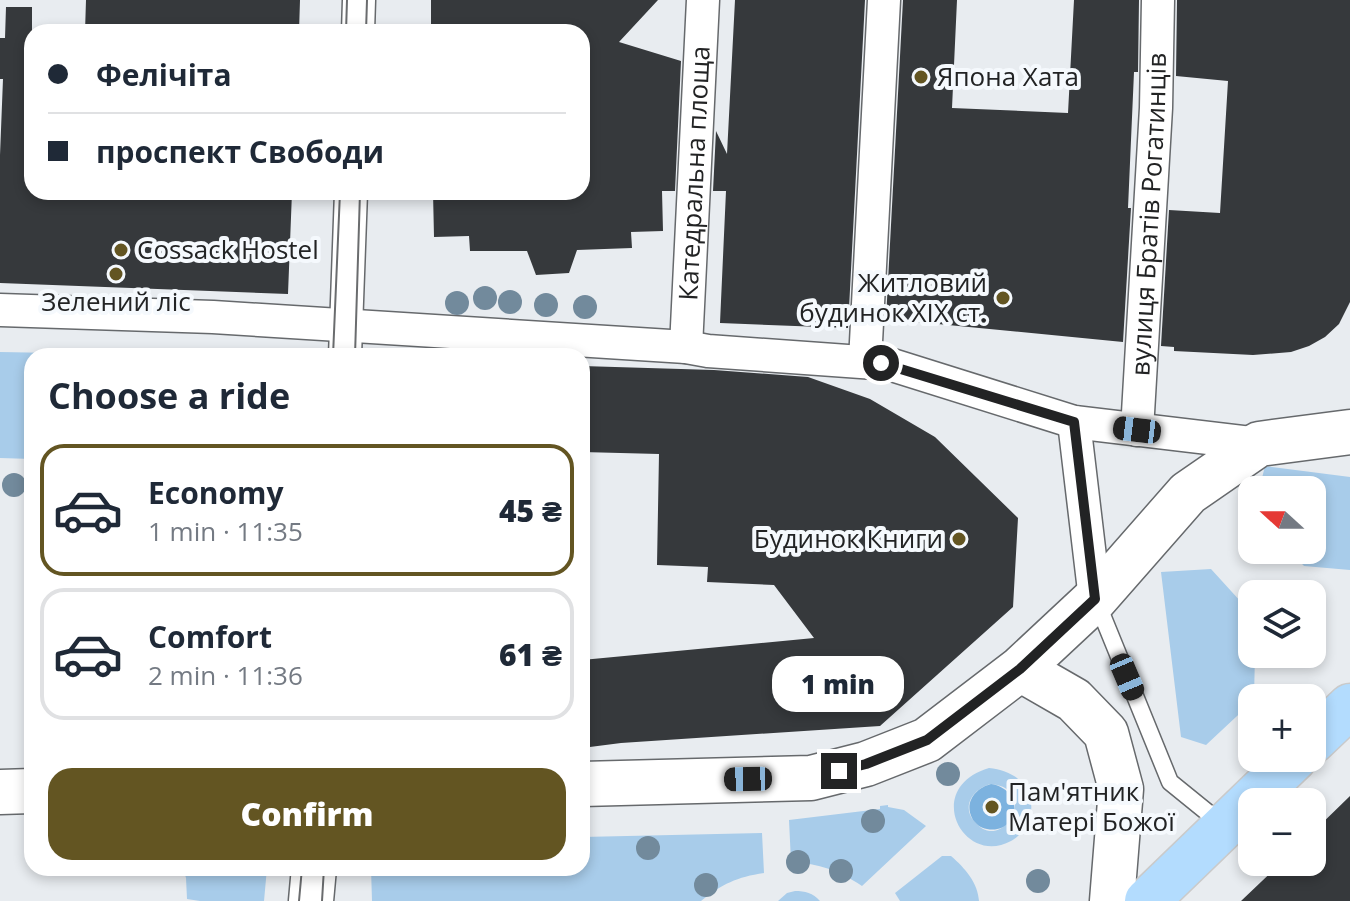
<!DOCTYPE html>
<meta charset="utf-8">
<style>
body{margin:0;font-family:"Open Sans",sans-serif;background:#f6f6f7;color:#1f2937;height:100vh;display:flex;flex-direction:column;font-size:30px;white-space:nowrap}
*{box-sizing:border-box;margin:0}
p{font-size:26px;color:#747a83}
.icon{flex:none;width:44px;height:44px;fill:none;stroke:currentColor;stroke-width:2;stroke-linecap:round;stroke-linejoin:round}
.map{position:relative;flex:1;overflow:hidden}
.details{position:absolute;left:24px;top:348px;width:566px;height:528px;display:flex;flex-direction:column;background:#fff;border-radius:24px;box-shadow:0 4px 12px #0003}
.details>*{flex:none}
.hud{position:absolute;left:24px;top:24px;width:566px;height:176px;border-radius:24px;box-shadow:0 4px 12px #0003;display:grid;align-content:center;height:176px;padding:0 24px;background:#fff}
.needle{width:52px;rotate:291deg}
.controls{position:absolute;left:1238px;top:476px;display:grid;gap:16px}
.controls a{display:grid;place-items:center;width:88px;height:88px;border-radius:16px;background:#fff;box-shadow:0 4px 12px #0003;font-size:40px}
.end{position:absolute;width:36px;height:36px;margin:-18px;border:10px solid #222324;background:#fff;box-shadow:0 0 0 4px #fff}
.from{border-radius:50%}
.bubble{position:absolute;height:56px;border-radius:24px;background:#fff;box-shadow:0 4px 12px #0003;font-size:26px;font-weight:800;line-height:56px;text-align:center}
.car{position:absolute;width:24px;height:48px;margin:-24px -12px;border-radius:10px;box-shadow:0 0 6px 2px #0007;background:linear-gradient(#222 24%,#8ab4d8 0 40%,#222 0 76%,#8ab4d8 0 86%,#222 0)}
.hud b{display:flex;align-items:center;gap:28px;height:76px;font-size:30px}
.hud b+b{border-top:2px solid #e0e1e3}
.hud i{width:20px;height:20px;background:#1f2937}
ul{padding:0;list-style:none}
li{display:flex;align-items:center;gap:24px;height:132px;margin:0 16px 12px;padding:0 8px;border:4px solid #e0e1e3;border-radius:24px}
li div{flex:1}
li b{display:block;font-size:30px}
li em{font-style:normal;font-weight:800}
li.on{border-color:#635522}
li>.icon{width:72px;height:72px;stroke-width:1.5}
h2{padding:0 24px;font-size:36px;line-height:96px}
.button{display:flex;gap:16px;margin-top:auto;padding:16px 24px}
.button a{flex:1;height:92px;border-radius:24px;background:#635522;color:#fff;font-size:32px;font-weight:800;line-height:92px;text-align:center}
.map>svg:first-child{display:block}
.green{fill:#a8ccea;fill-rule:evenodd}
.water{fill:#7cb2df}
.building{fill:#36393c}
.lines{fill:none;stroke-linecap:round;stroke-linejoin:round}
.lane-casing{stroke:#66696c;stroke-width:19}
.street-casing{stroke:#66696c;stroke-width:35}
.secondary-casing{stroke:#66696c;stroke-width:47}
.primary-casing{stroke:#cacaca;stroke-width:47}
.lane{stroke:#fff;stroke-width:16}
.street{stroke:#fff;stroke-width:32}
.secondary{stroke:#fff;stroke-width:44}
.primary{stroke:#b3dcfe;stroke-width:44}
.tram{stroke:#6a6c6e;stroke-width:2}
.tree{fill:#728a9c}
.route{stroke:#222324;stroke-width:10}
.poi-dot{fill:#635522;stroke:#f5f9fd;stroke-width:3}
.labels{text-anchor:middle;stroke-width:8;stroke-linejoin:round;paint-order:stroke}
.poi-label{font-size:26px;fill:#222324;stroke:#f5f9fd;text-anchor:start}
.street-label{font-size:26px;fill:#222324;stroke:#f5f9fd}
</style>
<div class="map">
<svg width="1350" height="901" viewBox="0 0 1350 901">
<rect width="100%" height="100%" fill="#e8ecf0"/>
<!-- green -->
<path class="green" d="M0 352 110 354V356H32V459L0 458Z
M1265 466 1350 477V570L1304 566 1289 550H1312V490H1259Z
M1211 569 1252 614V654H1255L1254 698H1252V702L1206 745 1181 737 1161 572Z
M989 768C1015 770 1037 788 1030 818 1027 827 1019 837 1011 841 963 867 922 788 989 768ZM991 784C1041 789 1001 856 974 821 961 806 974 788 991 784Z
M888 805V807L904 810 926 826 862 886C838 870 820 864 791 862L789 820 880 809V806Z
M762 833 764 873C737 877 722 884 701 901H372L371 868H582V837Z
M942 856H951C965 868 978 883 979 901H900L895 893Z
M183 868H267L264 901H200L187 899 186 878Z
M795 891C805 891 813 893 820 901H778L787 893Z"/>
<!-- water -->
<path class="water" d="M991 784C1027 790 1018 835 987 829 981 828 975 824 972 818 964 802 976 788 991 784Z"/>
<!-- building -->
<path class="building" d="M86 0H300L299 32H85Z
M431 0H658L619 42 681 61 675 191H662L663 231 631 232 632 248 577 250 569 273 536 275 527 251H470L469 236 434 237 433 192H582V32H431Z
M735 0H865L848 328 720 323 726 191H713L716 131 727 154Z
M903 0H957L952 108 1068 113 1074 0H1139L1138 72H1134L1128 208H1131L1123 342 886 319Z
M1177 0H1350V302L1339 324 1325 337 1309 346 1291 352 1253 355 1174 351V347L1161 346 1169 210 1220 213 1228 81 1176 76Z
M6 7H32V192H292L288 294 0 283V155L3 79H0V38H5Z
M582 366 714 370 808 377 870 399 935 437 1018 518 1013 607 880 726 621 743 582 748V660L814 638 774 585 707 582 708 567 657 565 659 454 582 452Z
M1350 796V901H1241L1282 862H1312V833Z"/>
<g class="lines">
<!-- lane casing -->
<g class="lane-casing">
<path id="lane" d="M1096 600 1170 782 1223 825"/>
</g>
<!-- street casing -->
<g class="street-casing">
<g id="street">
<path d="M358 32 359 0"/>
<path d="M0 310 213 317 686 347 708 351 889 364 1074 422 1259 444"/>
<path id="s1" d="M686 347 703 0"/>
<path d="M345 356 351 192"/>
<path d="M865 361 884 0"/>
<path d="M1074 422 1095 599"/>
<path id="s2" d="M1137 430 1156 108 1158 0"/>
</g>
</g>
<!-- secondary casing -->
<g class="secondary-casing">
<path id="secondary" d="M1020 669 1074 700 1106 733 1121 789 1112 901
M582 784 811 778 866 764 927 740 1020 669 1095 599 1188 493 1259 444 1350 432
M0 792 32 791
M311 901 314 868"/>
</g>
<!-- primary casing -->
<g class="primary-casing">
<path id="primary" d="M1312 742 1350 706
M1147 901 1295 758"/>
</g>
<!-- lane -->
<use href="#lane" class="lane"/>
<!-- street -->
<use href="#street" class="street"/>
<!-- secondary -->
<use href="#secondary" class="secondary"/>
<!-- primary -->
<use href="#primary" class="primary"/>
<!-- tram -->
<path class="tram" d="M346 32 347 0
M366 32 367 0
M333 356 340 192
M355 356 360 192
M299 901 302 868
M322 901 324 868"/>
</g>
<!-- trees -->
<g class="tree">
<circle cx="485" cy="298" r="12"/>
<circle cx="510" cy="302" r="12"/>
<circle cx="457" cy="303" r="12"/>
<circle cx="546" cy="305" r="12"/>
<circle cx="585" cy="307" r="12"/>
<circle cx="14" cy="485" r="12"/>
<circle cx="948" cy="774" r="12"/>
<circle cx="873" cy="821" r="12"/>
<circle cx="648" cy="848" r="12"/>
<circle cx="798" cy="862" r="12"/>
<circle cx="841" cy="871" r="12"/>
<circle cx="1038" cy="881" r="12"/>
<circle cx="706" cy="885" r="12"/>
</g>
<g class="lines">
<!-- route -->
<path class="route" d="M839 771 866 764 927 740 1020 669 1095 599 1074 422 881 363"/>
</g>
<!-- markers -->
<g class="poi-dot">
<circle cx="921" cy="77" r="8"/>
<circle cx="121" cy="250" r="8"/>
<circle cx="116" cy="274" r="8"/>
<circle cx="1003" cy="298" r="8"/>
<circle cx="959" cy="539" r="8"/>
<circle cx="992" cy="807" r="8"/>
</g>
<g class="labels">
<!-- poi labels -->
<g class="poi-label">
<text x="937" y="86">Япона Хата</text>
<text x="137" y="259">Cossack Hostel</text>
<text x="987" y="292" text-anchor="end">Житловий<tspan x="987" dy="30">будинок XIX ст.</tspan></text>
<text x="116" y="311" text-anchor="middle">Зелений ліс</text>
<text x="943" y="548" text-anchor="end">Будинок Книги</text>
<text x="1008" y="801">Пам'ятник<tspan x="1008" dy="30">Матері Божої</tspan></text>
</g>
<!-- street labels -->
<g class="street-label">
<text dy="9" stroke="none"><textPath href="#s1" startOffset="174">Катедральна площа</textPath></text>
<text dy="9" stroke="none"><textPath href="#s2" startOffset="216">вулиця Братів Рогатинців</textPath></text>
</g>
</g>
</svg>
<div class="controls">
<a><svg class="needle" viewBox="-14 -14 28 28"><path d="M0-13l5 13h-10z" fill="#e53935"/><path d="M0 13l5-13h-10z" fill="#747a83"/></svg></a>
<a><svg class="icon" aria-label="layers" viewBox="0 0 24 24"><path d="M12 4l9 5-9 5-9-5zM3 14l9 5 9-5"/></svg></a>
<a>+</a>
<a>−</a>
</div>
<i class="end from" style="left:881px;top:363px"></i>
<i class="end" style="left:839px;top:771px"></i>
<div class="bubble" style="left:772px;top:656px;width:132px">1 min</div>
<i class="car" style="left:1137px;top:430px;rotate:277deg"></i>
<i class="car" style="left:1127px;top:677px;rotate:157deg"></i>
<i class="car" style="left:748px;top:779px;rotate:269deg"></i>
<div class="hud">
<b><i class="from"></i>Фелічіта</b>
<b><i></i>проспект Свободи</b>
</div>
<section class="details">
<h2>Choose a ride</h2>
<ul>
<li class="on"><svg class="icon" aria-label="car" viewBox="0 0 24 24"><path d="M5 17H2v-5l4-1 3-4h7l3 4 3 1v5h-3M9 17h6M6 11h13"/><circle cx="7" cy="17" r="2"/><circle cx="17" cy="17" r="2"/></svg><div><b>Economy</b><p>1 min · 11:35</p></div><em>45 ₴</em></li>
<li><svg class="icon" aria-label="car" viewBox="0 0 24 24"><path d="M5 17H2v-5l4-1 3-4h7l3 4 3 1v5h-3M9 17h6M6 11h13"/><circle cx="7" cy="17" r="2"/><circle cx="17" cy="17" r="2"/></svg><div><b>Comfort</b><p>2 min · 11:36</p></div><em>61 ₴</em></li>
</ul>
<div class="button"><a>Confirm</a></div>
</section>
</div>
